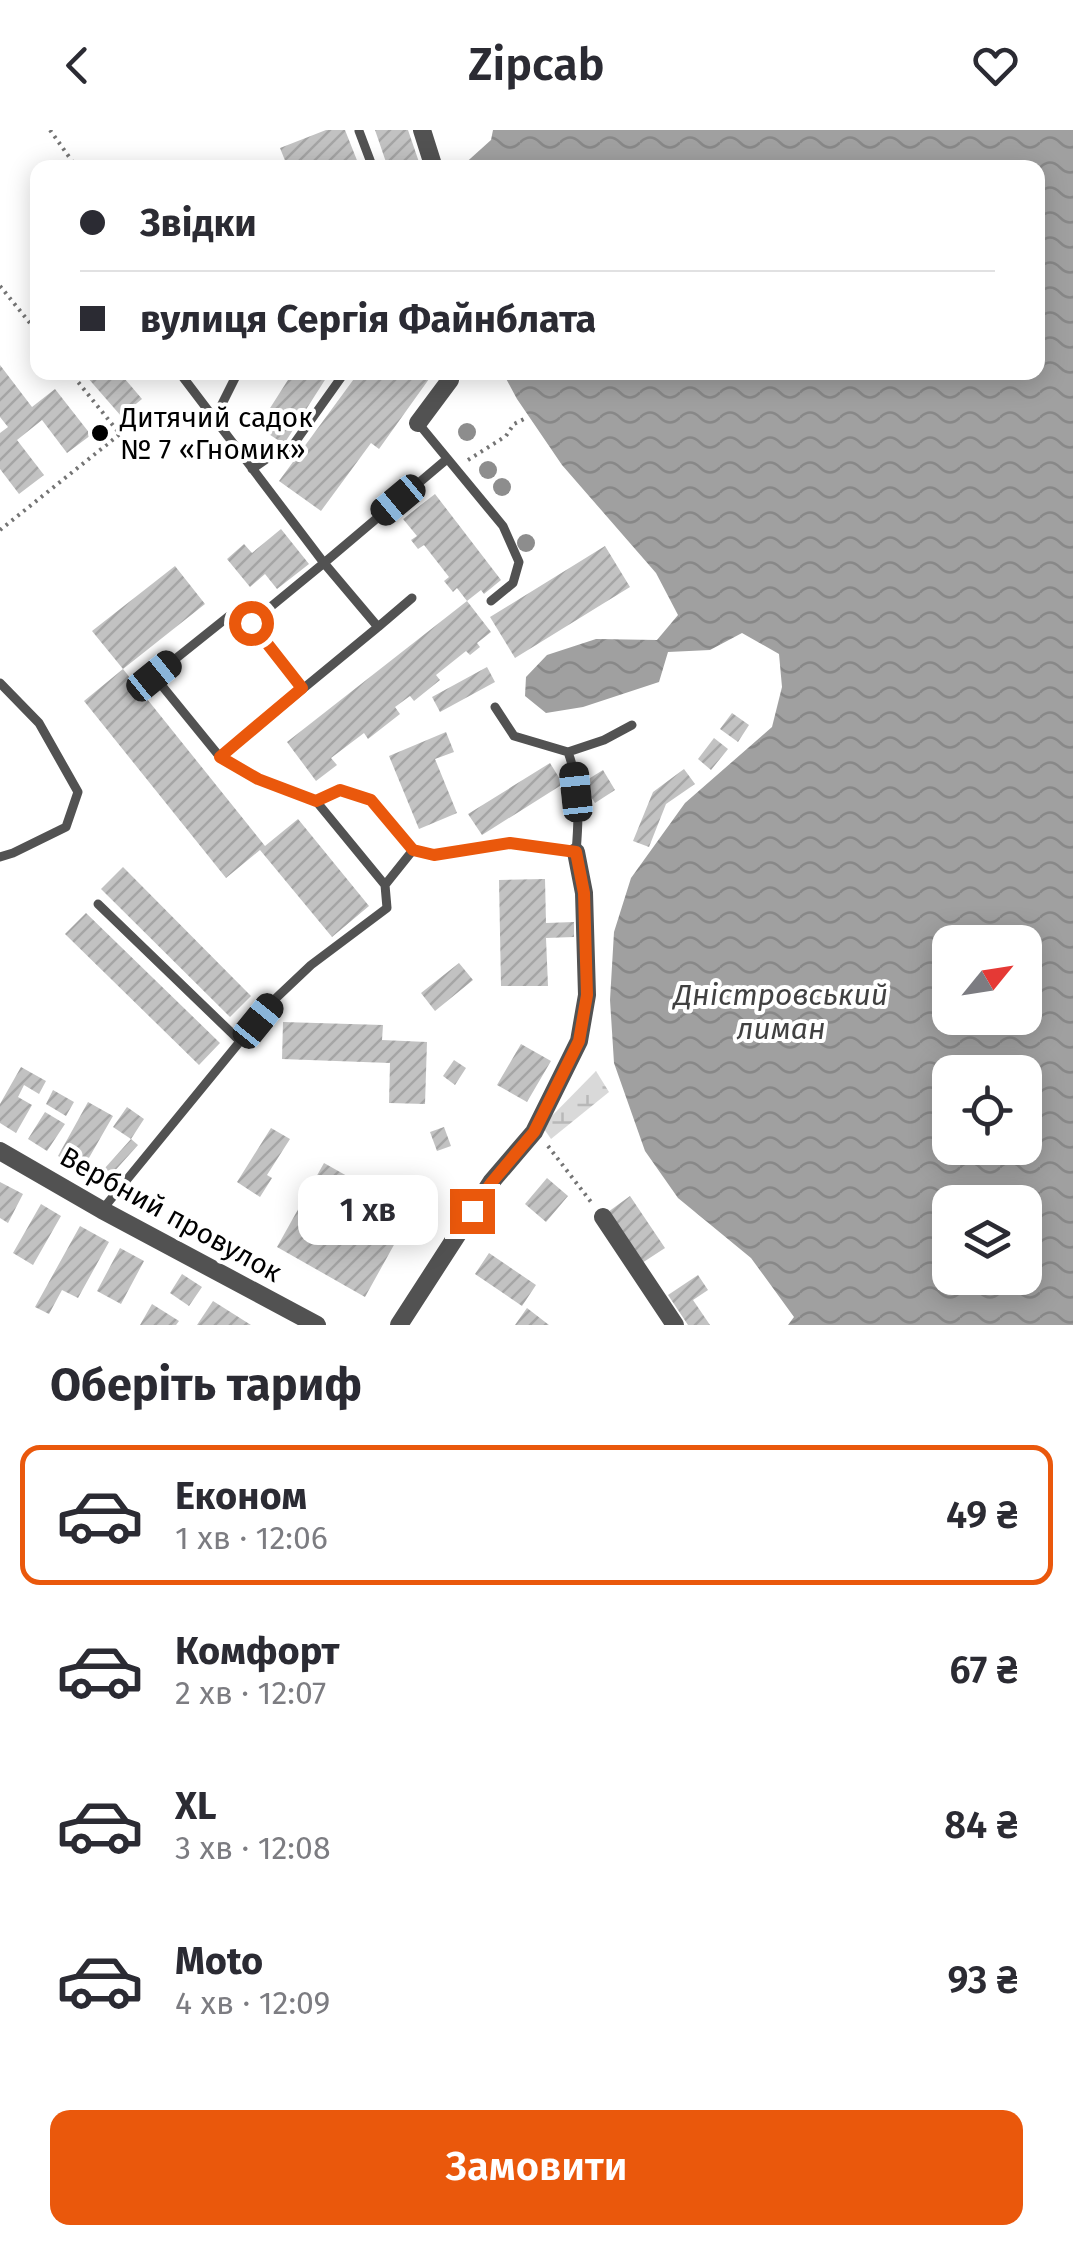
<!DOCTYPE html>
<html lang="uk">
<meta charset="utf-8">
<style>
body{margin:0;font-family:"Fira Sans",sans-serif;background:#f2f2f3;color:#2b2b33;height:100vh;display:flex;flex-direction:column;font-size:38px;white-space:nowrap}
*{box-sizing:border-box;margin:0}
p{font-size:32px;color:#7c7c81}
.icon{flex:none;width:55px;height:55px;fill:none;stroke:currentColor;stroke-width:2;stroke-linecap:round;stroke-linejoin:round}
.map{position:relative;height:1195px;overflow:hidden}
.details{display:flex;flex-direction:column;background:#fff;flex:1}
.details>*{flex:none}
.hud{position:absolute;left:30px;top:30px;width:1015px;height:220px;border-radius:20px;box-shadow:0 5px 25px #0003;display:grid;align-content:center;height:220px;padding:0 50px;background:#fff}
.needle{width:65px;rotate:60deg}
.tools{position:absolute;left:932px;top:795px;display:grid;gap:20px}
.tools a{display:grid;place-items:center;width:110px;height:110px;border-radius:20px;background:#fff;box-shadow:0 5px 25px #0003;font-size:50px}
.end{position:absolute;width:45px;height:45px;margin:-22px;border:12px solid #ea580c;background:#fff;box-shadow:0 0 0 5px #fff}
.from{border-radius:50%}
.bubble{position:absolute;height:70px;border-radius:20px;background:#fff;box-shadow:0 5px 25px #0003;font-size:32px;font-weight:600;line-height:70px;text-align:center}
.car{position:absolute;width:30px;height:60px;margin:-30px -15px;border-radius:12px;box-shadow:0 0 8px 2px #0007;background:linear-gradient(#222 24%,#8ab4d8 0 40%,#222 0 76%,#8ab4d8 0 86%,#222 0)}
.hud b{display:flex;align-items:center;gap:35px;height:95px;font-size:38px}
.hud b+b{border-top:2px solid #e1e1e2}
.hud i{width:25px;height:25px;background:#2b2b33}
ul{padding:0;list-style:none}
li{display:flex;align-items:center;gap:30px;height:140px;margin:0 20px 15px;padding:0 30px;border:5px solid transparent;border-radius:20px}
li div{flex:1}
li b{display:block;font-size:38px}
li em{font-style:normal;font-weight:600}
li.current{border-color:#ea580c}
li>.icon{width:90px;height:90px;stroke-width:1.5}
h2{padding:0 50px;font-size:45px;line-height:120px}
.primary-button{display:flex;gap:20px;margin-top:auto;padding:20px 50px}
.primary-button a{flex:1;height:115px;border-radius:20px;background:#ea580c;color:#fff;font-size:40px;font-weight:600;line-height:115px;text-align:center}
header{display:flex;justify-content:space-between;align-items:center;height:130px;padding:0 50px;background:#fff;font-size:45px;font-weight:600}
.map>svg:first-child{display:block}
.wetland{fill:url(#wetland-marsh)}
.water{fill:url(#water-waves);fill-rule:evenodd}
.building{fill:url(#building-hatch)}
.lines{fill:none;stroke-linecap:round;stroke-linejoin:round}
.path{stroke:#747474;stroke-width:4;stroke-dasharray:2.5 5;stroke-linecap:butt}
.service{stroke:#525252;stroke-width:9}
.minor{stroke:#525252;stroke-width:18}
.tree{fill:#8d8d8d}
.route{stroke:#ea580c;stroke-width:12}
.poi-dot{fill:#000;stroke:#fff;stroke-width:4}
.labels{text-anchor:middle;stroke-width:8;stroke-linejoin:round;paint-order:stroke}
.poi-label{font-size:28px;fill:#000;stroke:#fff;text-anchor:start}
.street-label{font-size:28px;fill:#000;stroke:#fff}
.water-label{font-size:30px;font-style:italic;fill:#414141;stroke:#fff}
</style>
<header><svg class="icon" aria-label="back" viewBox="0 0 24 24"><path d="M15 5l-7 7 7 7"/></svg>Zipcab<svg class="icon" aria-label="heart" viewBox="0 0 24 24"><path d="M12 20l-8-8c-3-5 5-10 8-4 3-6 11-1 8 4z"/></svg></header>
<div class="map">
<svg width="1073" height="1195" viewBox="0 0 1073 1195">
<defs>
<pattern id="wetland-marsh" width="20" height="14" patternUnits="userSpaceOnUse" patternTransform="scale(2.5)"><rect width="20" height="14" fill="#d9d9d9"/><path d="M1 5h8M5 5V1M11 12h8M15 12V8" fill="none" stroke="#b8b8b8"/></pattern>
<pattern id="water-waves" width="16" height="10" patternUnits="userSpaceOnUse" patternTransform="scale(2.5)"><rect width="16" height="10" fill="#a0a0a0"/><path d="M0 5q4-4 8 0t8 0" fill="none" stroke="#888"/></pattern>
<pattern id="building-hatch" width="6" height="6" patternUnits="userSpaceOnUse" patternTransform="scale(2.5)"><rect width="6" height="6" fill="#c2c2c2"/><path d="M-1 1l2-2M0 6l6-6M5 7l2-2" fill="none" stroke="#a5a5a5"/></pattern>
</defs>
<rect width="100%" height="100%" fill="#fff"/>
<!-- wetland -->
<path class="wetland" d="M596 941 609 962 551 1009 542 996Z"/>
<!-- water -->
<path class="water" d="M493 0H1073V1195H788L794 1187 751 1128 678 1068 645 1021 614 933 610 870 614 802 631 748 685 673 772 597 782 557 779 524 742 503 710 520 668 522 659 552 583 577 546 583 525 566 526 547 547 525 596 509 657 510 678 485 656 443 562 335 517 269 503 243 1038 242V38L461 37 491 10ZM950 812H1025V888H950ZM950 942H1025V1018H950ZM950 1072H1025V1148H950Z"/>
<!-- building -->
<path class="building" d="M326 0H345L360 38H288L280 18Z
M375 0H408L421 38H388Z
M0 235 32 277 55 259 91 305 67 323 42 290 17 310 44 345 19 364 0 339V303L8 297 0 287Z
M92 242H119L142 269 121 286 87 247Z
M293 242H330L284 314 258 297Z
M359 242H434L379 319 371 313 321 381 279 351Z
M435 364 501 450 484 464 481 460 467 471 491 502 477 513 480 517 470 525 466 521 436 545 440 550 414 571 410 566 395 577 400 584 368 609 364 603 331 628 337 635 316 651 287 612 467 471 457 458 453 462 444 451 449 447 424 415 418 419 411 410 417 406 403 389Z
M281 399 309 434 277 459 265 444 250 457 227 429 244 414 252 423Z
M605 416 630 457 515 528 490 487Z
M175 436 205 474 123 539 265 716 298 689 369 776 332 807 260 720 226 748 84 571 123 539 92 501Z
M487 537 495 552 440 582 432 567Z
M732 583 749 595 738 612 720 599Z
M446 602 454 622 435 629 457 683 419 699 389 626Z
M714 608 728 619 711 640 698 629Z
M550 633 563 654 482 705 468 684Z
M684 639 695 654 666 674 649 717 633 711 653 662Z
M603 640 615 660 595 673 582 653Z
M123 737 251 866 230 887 101 759Z
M545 749 546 793 574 792V807L546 808 548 856H501L499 750Z
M86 783 220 913 199 935 65 804Z
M459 833 473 850 435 881 421 863Z
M283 892 383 895 382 910 427 912 425 974 389 973 390 933 282 929Z
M521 914 551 931 527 972 497 955Z
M454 930 466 938 455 955 443 946Z
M21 937 46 951 39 964 24 955 18 967 32 975 16 1003 0 993V974Z
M53 960 74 972 66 986 46 974Z
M88 972 113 986 82 1040 58 1026Z
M127 977 144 989 131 1009 113 997Z
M45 982 65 994 47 1021 28 1009Z
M444 997 451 1016 437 1021 430 1002Z
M271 998 290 1009 267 1045 272 1048 260 1067 237 1052Z
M131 1009 138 1015 103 1054 96 1048Z
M324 1033 395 1073 389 1085 405 1095 365 1167 277 1117Z
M547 1048 568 1066 546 1092 525 1074Z
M0 1052 23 1064 8 1093 0 1088Z
M630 1066 665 1118 642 1133 608 1082Z
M41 1074 61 1086 33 1135 13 1123Z
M80 1096 109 1112 78 1168 62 1160 49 1184 35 1177Z
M120 1118 144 1131 121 1174 97 1161Z
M489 1123 536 1155 522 1176 475 1144Z
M182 1144 202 1157 189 1176 170 1163Z
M698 1145 708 1160 693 1170 710 1195H688L668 1165Z
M213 1171 251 1195H197Z
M152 1174 179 1191 176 1195H140Z
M527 1178 549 1195H515Z"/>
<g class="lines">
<!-- path -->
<path class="path" d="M50 0 77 38
M0 156 38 203
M468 330 506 306 514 294 524 289
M0 400 120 304 70 242
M548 1016 591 1072"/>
<!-- service -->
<path class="service" d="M359 1 373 38
M179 242 324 433 447 329
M214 290 238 242
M418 293 503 396 519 432 513 453 491 471
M252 339 272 325H286L345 242
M251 493 302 558
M0 553 39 593 78 662 66 697 13 723 0 727
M568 622 604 610 632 595
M220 627 378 497
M316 671 340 660 371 670 413 720 434 725 510 713 576 722C579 688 580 655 568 622L514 606 495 577
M385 755 413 720
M98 774 241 912
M102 1080 274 870 311 835 387 778 385 755 316 671 258 649 220 627 154 546 239 478 251 493 324 433 378 497 412 468"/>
<!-- minor -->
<path class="minor" d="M422 0 434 38
M418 293 450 250 451 242
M0 1021 102 1080 317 1195
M603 1087 675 1195
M399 1195 492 1051 534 1002 579 911 587 865 584 763 576 722"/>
</g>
<!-- trees -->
<g class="tree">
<circle cx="467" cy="302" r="9"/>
<circle cx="488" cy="340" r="9"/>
<circle cx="502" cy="357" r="9"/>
<circle cx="526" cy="413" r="9"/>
</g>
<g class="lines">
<!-- route -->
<path class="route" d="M251 493 302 558 220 627 258 649 316 671 340 660 371 670 413 720 434 725 510 713 576 722 584 763 587 865 579 911 534 1002 492 1052 472 1081"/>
</g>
<!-- markers -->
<circle class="poi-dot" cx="100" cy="303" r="10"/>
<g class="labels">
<!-- poi labels -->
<g class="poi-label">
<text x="120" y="297">Дитячий садок<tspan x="120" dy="32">№ 7 «Гномик»</tspan></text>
</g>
<!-- street labels -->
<g class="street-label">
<text transform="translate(171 1084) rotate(29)" y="10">Вербний провулок</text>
</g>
<!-- water labels -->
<g class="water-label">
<text x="781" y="875">Дністровський<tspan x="781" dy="34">лиман</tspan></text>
</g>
</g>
</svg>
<div class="tools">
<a><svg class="needle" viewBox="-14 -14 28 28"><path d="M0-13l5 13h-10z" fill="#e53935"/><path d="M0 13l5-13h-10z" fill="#7c7c81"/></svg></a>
<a><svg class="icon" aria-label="locate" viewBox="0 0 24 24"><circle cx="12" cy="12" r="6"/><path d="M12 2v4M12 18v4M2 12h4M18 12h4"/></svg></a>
<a><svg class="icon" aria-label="layers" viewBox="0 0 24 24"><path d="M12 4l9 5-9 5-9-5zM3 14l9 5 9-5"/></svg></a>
</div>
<i class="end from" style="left:251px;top:493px"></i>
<i class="end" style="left:472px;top:1081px"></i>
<div class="bubble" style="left:298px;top:1045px;width:140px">1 хв</div>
<i class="car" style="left:398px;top:370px;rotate:230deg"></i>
<i class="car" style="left:154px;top:546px;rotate:51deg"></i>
<i class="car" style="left:576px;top:662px;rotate:354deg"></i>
<i class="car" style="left:258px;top:891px;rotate:39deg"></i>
<div class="hud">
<b><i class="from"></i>Звідки</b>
<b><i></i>вулиця Сергія Файнблата</b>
</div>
</div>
<section class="details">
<h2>Оберіть тариф</h2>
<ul>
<li class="current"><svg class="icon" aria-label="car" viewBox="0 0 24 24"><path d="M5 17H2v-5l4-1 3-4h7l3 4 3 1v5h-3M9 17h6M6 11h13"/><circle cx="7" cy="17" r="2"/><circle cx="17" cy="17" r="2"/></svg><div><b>Економ</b><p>1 хв · 12:06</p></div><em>49 ₴</em></li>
<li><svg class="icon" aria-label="car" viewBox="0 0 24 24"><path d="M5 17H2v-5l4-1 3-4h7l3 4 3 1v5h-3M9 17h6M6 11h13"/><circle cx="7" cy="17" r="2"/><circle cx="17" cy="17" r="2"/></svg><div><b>Комфорт</b><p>2 хв · 12:07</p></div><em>67 ₴</em></li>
<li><svg class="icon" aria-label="car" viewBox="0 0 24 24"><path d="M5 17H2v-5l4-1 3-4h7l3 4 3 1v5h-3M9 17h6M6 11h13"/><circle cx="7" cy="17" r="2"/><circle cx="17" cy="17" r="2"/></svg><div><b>XL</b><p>3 хв · 12:08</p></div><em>84 ₴</em></li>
<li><svg class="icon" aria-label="car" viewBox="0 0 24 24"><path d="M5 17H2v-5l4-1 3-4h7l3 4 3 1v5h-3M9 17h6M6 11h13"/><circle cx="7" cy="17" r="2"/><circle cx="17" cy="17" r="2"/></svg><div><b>Moto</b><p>4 хв · 12:09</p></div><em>93 ₴</em></li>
</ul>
<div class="primary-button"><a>Замовити</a></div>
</section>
